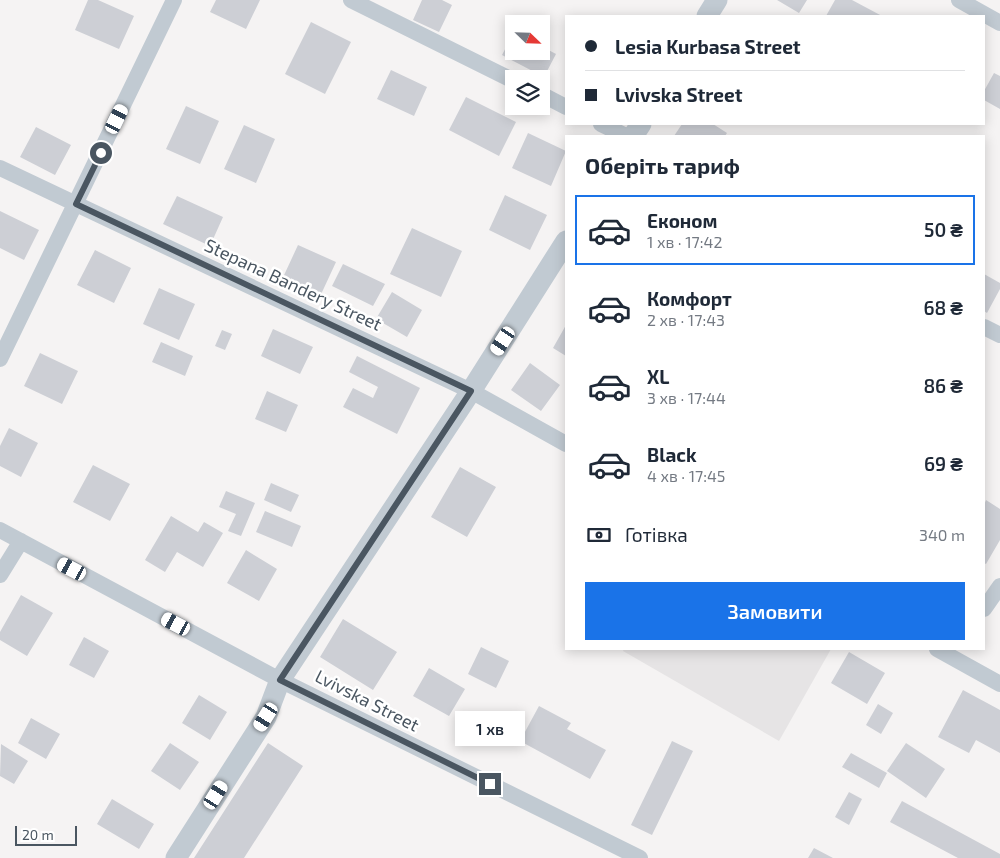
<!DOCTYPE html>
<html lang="uk">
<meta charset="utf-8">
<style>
body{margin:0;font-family:"Exo 2",sans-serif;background:#f6f6f7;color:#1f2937;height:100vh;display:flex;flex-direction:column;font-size:19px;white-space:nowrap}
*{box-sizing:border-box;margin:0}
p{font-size:16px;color:#747a83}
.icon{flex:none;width:28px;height:28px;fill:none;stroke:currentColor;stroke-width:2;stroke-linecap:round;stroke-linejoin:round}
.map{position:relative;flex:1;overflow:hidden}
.sheet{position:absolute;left:565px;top:135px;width:420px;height:515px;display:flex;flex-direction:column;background:#fff;border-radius:0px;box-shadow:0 2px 12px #0003}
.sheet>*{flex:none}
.banner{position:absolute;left:565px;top:15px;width:420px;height:110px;border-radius:0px;box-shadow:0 2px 12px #0003;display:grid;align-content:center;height:110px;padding:0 20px;background:#fff}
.needle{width:32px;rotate:113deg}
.fabs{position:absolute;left:505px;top:15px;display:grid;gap:10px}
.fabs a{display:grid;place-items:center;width:45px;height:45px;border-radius:0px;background:#fff;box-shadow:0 2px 12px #0003;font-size:25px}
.scale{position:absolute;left:15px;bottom:12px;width:62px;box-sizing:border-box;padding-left:5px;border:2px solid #4a5661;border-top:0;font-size:14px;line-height:18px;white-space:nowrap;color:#4a5661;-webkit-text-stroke:4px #fff;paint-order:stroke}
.end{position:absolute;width:22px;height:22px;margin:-11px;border:6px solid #4a5661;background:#fff;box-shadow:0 0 0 2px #fff}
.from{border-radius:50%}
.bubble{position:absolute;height:35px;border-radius:0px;background:#fff;box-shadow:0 2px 12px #0003;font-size:16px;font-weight:600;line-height:35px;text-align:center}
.car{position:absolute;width:15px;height:30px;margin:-15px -8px;border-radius:6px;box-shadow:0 0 4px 1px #0007;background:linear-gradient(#fff 24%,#345 0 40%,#fff 0 76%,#345 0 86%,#fff 0)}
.banner b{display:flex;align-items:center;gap:18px;height:48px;font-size:19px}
.banner b+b{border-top:1px solid #e0e1e3}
.banner i{width:12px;height:12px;background:#1f2937}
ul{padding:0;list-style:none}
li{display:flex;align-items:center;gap:15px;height:70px;margin:0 10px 8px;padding:0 10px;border:2px solid transparent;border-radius:0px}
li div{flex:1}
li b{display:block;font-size:19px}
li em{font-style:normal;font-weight:600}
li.active{border-color:#1a73e8}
li>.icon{width:45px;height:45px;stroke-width:1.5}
h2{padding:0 20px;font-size:22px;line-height:60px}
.pay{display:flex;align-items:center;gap:12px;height:55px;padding:0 20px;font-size:19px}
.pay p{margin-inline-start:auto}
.primary-button{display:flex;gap:10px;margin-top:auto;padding:10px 20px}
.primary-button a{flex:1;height:58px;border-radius:0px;background:#1a73e8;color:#fff;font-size:20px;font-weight:600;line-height:58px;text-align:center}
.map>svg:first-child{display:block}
.education{fill:#e6e4e5}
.building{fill:#cdcfd5}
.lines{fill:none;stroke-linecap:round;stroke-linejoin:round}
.minor{stroke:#c1cad2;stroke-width:16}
.tertiary{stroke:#c1cad2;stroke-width:21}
.route{stroke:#4a5661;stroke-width:6}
.labels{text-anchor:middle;stroke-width:5;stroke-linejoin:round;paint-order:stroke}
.street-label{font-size:18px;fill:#4a5661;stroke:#fff}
</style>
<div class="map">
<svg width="1000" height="858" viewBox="0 0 1000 858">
<rect width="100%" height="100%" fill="#f5f3f3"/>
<!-- education -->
<path class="education" d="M624 649H831L779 741 623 651Z"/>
<!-- building -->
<path class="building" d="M88 0H98L134 16 119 49 75 30Z
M216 0H260L246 29 210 12Z
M422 0H442L452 5 439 32 413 20Z
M777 0H807L799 13Z
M835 0H852L882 16H826Z
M311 22 351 42 325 94 285 74Z
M514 32V51H541V46L556 54 544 77 502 55Z
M391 70 427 87 414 116 377 99Z
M994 73 1000 76V109L984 100V91Z
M466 97 516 122 499 156 449 130Z
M186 106 219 121 200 164 166 149Z
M682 124H713L727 133 725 136H674Z
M244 125 275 139 256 183 224 169Z
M36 127 71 145 55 175 20 157Z
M528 133 566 151 551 186 512 168Z
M505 195 547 215 530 250 489 230Z
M177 196 223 217 210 246 163 224Z
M0 211 39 230 24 260 0 248Z
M412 228 462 251 441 297 390 274Z
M298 245 336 262 317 303 279 286Z
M95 250 131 268 114 303 77 285Z
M343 264 385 284 373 306 332 286Z
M984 274 1000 283V289L987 313 984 311Z
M159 288 195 304 179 340 143 324Z
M392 292 422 310 407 337 376 319Z
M566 325V356L553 348Z
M273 329 313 347 300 374 261 356Z
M222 330 232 334 225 350 215 346Z
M161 342 193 356 185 376 152 362Z
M40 353 78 371 62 404 24 386Z
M357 356 420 388 397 434 343 407 353 388 373 398 378 387 349 372Z
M530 363 560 385 541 411 511 390Z
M267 391 298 405 286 432 255 419Z
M9 428 38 443 21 477 0 466V446Z
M93 465 130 484 110 521 73 502Z
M460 467 496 487 467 537 431 517Z
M271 483 299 495 291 512 264 500Z
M226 491 255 503 241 536 228 531 236 514 219 507Z
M986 500 1000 509V540L986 564 984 563V505Z
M265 511 301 526 292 547 256 532Z
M171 516 198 532 204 522 223 533 203 567 177 552 165 572 145 560Z
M246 550 277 569 259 601 227 583Z
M21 595 53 613 27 656 0 640V632Z
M343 619 397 652 373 690 320 657Z
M84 637 109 651 94 678 69 665Z
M481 647 509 661 496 688 468 674Z
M849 652 885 673 867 704 831 683Z
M429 668 465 689 449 716 413 696Z
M963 690 1000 710V753L976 740 969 753 938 737Z
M199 695 227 712 210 740 182 723Z
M878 704 893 713 881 734 866 725Z
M539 706 571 723 567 729 606 750 590 779 520 741Z
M31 718 60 734 46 759 18 743Z
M672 741 693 751 652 835 631 825Z
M170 743 199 762 180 790 151 771Z
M268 743 303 766 244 858H194Z
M906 743 945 769 926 798 887 771Z
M1 744 28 761 14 784 0 776Z
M851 753 887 773 879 788 842 767Z
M849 792 862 799 849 825 835 817Z
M112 799 154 824 139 849 97 824Z
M902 801 1000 854V858H958L890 822Z
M814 848 833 858H808Z"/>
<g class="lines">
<!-- minor -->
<path class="minor" d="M351 0 514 81
M959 0 1000 23
M541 94 566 107
M601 124 626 136
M0 168 471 391 566 444
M984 327 1000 335
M0 359 174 0
M0 530 280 680 640 858
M0 575 21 541
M984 609 1000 586
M937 649 1000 684"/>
<!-- tertiary -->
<path class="tertiary" d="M707 16 717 0
M633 136 641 124
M176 858 266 717 280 680 471 391 566 241"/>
</g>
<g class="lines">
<!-- route -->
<path class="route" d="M101 153 76 204 471 391 280 680 490 784"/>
</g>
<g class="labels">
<!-- street labels -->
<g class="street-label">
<text transform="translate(293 285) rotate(25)" y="6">Stepana Bandery Street</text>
<text transform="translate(367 701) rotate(27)" y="6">Lvivska Street</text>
</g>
</g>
</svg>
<div class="fabs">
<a><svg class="needle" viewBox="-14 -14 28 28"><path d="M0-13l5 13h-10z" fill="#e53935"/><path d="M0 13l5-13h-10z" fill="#747a83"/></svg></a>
<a><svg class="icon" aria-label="layers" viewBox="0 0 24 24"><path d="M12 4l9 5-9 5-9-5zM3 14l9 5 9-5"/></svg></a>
</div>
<div class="scale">20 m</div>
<i class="end from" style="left:101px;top:153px"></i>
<i class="end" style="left:490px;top:784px"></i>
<div class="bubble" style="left:455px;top:711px;width:70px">1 хв</div>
<i class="car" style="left:117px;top:119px;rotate:26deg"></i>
<i class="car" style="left:503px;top:341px;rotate:213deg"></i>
<i class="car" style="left:72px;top:569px;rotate:298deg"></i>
<i class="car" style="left:176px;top:624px;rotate:298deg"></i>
<i class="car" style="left:266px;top:717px;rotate:212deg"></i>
<i class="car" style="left:216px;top:795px;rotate:32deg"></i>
<div class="banner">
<b><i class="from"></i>Lesia Kurbasa Street</b>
<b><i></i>Lvivska Street</b>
</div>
<section class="sheet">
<h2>Оберіть тариф</h2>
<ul>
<li class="active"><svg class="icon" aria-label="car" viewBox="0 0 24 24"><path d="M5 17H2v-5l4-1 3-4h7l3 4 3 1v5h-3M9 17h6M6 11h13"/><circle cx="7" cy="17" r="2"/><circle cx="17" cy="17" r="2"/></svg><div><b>Економ</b><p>1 хв · 17:42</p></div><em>50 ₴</em></li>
<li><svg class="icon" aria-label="car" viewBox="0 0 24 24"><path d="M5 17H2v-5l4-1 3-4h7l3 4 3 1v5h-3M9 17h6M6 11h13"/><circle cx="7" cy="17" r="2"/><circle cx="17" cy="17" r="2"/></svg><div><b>Комфорт</b><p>2 хв · 17:43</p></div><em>68 ₴</em></li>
<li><svg class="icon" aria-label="car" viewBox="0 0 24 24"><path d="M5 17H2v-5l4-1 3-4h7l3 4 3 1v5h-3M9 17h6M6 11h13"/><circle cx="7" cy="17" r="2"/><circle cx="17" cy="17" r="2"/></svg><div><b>XL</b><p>3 хв · 17:44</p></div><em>86 ₴</em></li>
<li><svg class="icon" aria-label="car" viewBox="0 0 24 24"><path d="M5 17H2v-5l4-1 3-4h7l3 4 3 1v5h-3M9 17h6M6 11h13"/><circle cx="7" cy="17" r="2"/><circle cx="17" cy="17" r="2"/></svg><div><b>Black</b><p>4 хв · 17:45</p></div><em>69 ₴</em></li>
</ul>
<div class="pay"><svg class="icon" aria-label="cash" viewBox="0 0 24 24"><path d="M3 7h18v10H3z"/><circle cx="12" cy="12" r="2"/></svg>Готівка<p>340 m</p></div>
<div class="primary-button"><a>Замовити</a></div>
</section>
</div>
